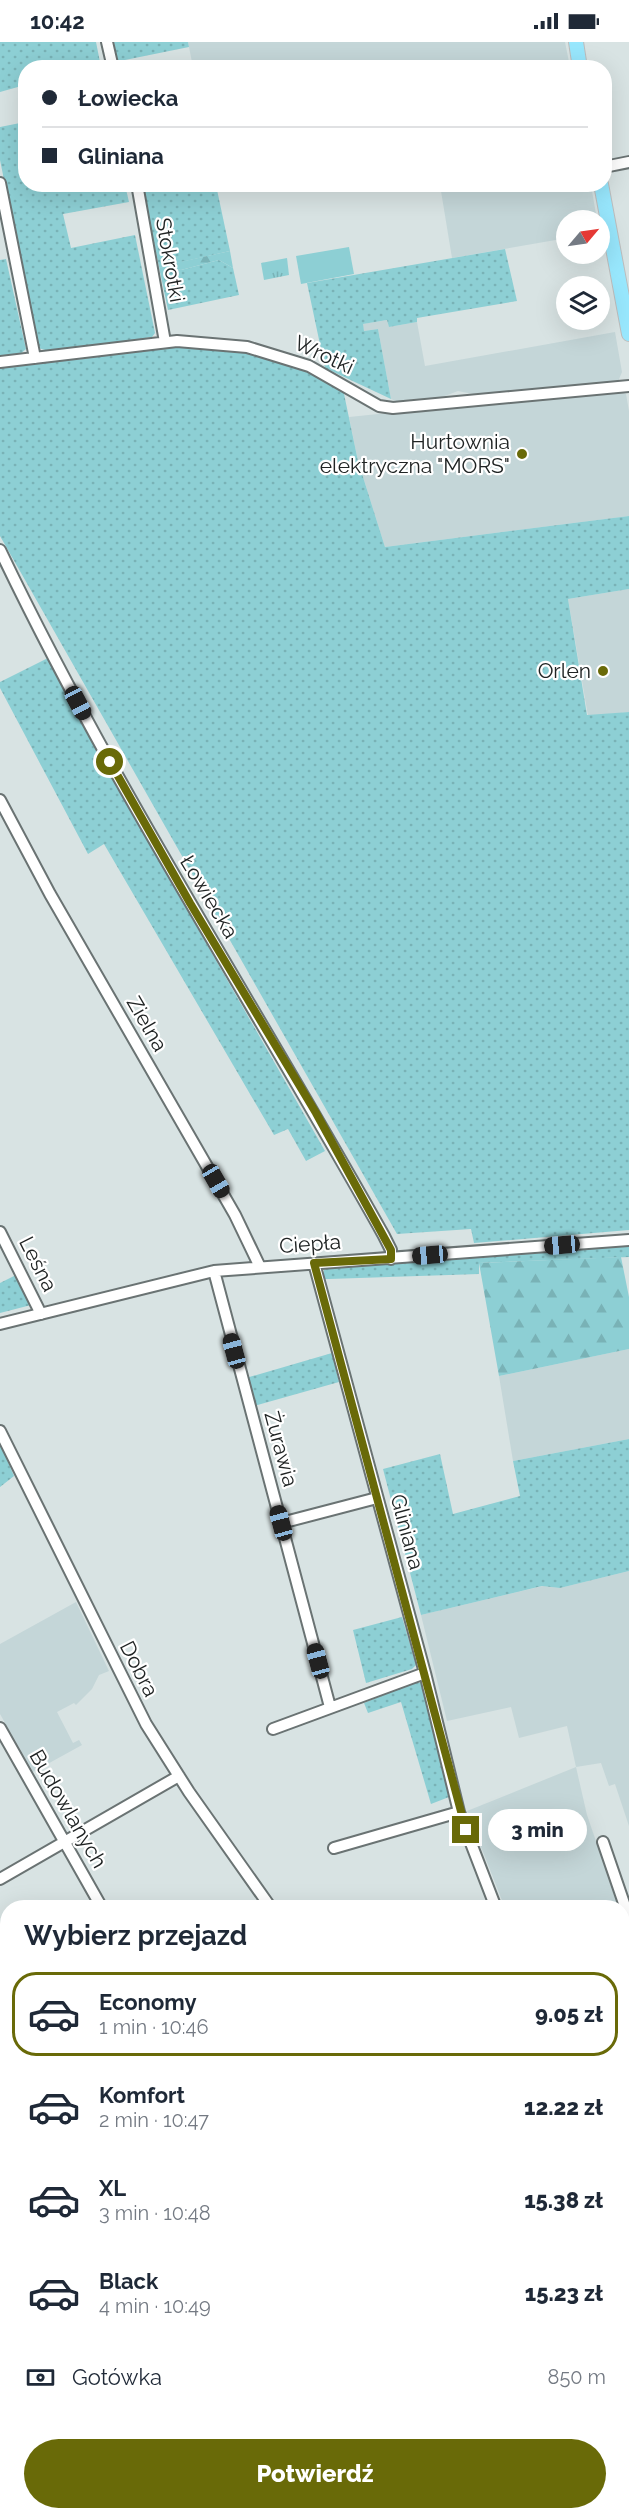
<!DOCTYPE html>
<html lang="pl">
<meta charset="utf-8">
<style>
body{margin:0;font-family:Raleway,sans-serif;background:#f6f6f7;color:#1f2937;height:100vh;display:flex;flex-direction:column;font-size:22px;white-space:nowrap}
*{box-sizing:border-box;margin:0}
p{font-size:20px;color:#747a83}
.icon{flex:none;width:33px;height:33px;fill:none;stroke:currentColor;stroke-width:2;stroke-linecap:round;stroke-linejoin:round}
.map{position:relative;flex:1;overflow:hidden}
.drawer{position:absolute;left:0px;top:1858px;width:630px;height:620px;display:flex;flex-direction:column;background:#fff;border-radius:24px 24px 0 0;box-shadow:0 6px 24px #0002}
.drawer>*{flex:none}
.top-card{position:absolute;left:18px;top:18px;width:594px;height:132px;border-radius:24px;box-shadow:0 6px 24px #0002;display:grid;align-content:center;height:132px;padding:0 24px;background:#fff}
.needle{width:39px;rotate:61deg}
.fabs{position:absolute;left:556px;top:168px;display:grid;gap:12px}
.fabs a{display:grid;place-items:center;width:54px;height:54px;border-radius:50%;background:#fff;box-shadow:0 6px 24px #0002;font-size:30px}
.end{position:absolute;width:27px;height:27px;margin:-14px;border:8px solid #696a08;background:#fff;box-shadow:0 0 0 3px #fff}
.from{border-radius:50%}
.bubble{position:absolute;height:42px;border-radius:21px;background:#fff;box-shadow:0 6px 24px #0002;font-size:20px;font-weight:800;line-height:42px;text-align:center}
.car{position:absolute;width:18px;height:36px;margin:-18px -9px;border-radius:8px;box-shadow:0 0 4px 2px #0007;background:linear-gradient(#222 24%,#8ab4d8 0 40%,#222 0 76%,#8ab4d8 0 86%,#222 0)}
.top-card b{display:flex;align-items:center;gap:21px;height:57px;font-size:22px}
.top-card b+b{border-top:2px solid #e0e1e3}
.top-card i{width:15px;height:15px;background:#1f2937}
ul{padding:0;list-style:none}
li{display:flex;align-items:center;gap:18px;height:84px;margin:0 12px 9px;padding:0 12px;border:3px solid transparent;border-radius:24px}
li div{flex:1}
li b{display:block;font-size:22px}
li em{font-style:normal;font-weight:800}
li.on{border-color:#696a08}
li>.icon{width:54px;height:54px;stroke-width:1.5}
h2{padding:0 24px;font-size:27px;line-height:72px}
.pay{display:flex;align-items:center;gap:15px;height:66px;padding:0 24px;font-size:22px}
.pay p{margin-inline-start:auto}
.action{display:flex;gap:12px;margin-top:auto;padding:12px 24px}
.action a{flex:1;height:69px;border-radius:36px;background:#696a08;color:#fff;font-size:24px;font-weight:800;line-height:69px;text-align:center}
.status{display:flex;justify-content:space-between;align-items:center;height:42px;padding:0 30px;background:#fff;direction:ltr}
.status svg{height:16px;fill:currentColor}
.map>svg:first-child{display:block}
.built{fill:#c4d6d8}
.grass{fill:url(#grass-dots)}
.forest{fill:url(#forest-firs)}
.park{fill:url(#park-tufts)}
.pitch{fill:#8dcfd4}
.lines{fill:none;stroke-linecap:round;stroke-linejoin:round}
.minor-casing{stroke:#6a7373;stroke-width:14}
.major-casing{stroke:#bcbdbd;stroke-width:16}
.minor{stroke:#fff;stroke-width:10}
.major{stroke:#98e7fd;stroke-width:14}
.rail{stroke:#505555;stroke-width:3;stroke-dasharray:9 4.5;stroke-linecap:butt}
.route{stroke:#696a08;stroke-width:8}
.poi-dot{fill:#696a08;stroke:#fff;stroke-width:2}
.labels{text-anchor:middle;stroke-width:4.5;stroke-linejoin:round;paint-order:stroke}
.street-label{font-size:21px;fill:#202424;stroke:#fff}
.poi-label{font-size:21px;fill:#202424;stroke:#fff;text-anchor:end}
</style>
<div class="status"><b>10:42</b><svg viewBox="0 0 49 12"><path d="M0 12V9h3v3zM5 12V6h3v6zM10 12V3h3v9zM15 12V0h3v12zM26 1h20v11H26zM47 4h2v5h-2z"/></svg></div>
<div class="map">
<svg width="629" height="2477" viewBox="0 0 629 2477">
<defs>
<pattern id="grass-dots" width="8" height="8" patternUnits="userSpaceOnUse" patternTransform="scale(1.5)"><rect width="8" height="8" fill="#8dcfd4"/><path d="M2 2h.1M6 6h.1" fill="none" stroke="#79b2b6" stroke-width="1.8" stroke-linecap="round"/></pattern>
<pattern id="forest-firs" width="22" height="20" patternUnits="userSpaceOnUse" patternTransform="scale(1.5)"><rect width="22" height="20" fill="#8dcfd4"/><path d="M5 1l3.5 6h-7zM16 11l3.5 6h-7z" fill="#79b2b6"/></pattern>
<pattern id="park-tufts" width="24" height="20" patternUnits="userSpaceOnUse" patternTransform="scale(1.5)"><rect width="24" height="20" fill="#8dcfd4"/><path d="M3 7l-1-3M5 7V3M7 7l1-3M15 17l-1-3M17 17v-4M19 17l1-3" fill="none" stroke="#79b2b6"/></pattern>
</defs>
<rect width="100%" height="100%" fill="#d8e3e3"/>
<!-- built -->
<path class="built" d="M188 0H565L570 25H193Z
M440 143H591L597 178H567V196L452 216Z
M388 278 389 285 417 280 425 324 615 290 622 330 617 342 483 354 458 349 434 358 401 361 391 357 378 287 364 289 362 282Z
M613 348 626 352 629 369V474L385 505 358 419 349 375Z
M629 547V670L588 674 568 557Z
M629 1307V1397L513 1419 499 1334Z
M629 1529V1784L615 1742 609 1744 601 1721 576 1725 587 1773 619 1866H505L467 1769 576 1725 567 1684 519 1696 511 1665 447 1679 421 1573 543 1544 560 1546Z
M76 1560 109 1629 99 1633 92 1647 76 1663 74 1661 57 1670 73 1701 79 1698 82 1703 33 1730 0 1672V1602Z
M623 1876 629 1895V1954L623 1953Z
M0 2262 8 2272V2447L0 2448Z
M622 2423H629V2464L623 2465Z
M0 2460H7L8 2470 507 2471 389 2477H0Z"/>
<!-- grass -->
<path class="grass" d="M0 0H96L101 25 26 26 25 43 0 50Z
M114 0H188L189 5 120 19 117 18Z
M25 80 26 142 125 143 129 160 63 172 71 206 135 193 155 291 152 295 53 310 38 306 0 118V85Z
M142 143H216L230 209 159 225 181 228 219 218 233 226 239 253 168 268Z
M505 207 517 259 417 276V280L389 285 387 278 363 282 364 289 378 287 391 357 325 326 307 241Z
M6 217 26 307 19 313 0 316V218Z
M184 302 259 310 313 330 343 347 358 419 385 505 629 474V547L568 557 587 673 629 670V1188L474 1201 471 1187 397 1192 0 494V325L82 317Z
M48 616 146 796 325 1109 306 1119 288 1087 274 1093 104 802 88 812 0 646V640Z
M629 1204V1215L479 1221V1232L329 1237H323L324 1228 331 1224Z
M16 1233 31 1263 0 1271V1241Z
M332 1311 339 1340 254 1364 246 1336Z
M629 1397V1529L560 1546 542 1544 421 1573 383 1427 440 1412 453 1472 520 1454 513 1419Z
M0 1401 14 1434 0 1445Z
M402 1575 416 1623 412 1627 366 1641 353 1588Z
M415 1640 421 1641 424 1647 449 1755 431 1762 401 1660 368 1671 364 1661Z
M0 1958 7 1972V1995L0 1999Z
M629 2080V2128L623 2112V2083Z
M629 2464V2477H389L507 2471 622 2470 623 2465Z"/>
<!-- forest -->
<path class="forest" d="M230 209 233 226 219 218 181 228 157 225Z
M621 1215 629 1255V1307L499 1334 479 1221Z"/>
<!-- park -->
<path class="park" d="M287 216 289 233 264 238 261 221Z"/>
<!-- pitch -->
<path class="pitch" d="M349 205 354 232 301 242 296 214Z"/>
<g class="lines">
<!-- minor casing -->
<g class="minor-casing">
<path id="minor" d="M107 0 113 26
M604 125 629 120
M0 141 35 316
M137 142 165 300
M0 320 177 299 247 305 309 324 379 364 393 366 629 344
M0 508C113 745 256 965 384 1194L391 1208V1217
M0 758 50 852 235 1173 260 1225
M0 1190 41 1272
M314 1221 425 1631 459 1770 496 1866
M214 1229 330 1665
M0 1282 214 1229 629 1198
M0 1389 146 1682 189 1750 271 1866
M281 1481 377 1456
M0 1686 102 1866
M273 1687 425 1631
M603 1800 629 1876
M334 1806 459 1770
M0 1837 179 1734
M0 1948 8 1961
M622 1962 629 1963
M0 2143 8 2141
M622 2252 629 2256"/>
</g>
<!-- major casing -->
<g class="major-casing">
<path id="major" d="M576 0 580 26
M601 142 629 292"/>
</g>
<!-- minor -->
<use href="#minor" class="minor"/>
<!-- major -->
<use href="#major" class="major"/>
<!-- rail -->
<path class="rail" d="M622 2451H629
M47 2477 180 2471
M171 2477 314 2470"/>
</g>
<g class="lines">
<!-- route -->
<path class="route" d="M110 720 190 861 316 1071 391 1208V1217L314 1221 466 1788"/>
</g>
<!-- markers -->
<g class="poi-dot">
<circle cx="522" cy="412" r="6"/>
<circle cx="603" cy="629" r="6"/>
</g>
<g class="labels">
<!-- street labels -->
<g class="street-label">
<text transform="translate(170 218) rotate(80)" y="7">Stokrotki</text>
<text transform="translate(324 313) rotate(25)" y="7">Wrotki</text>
<text transform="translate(209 855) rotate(59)" y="7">Łowiecka</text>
<text transform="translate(147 982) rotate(60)" y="7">Zielna</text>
<text transform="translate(310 1202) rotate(-4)" y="7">Ciepła</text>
<text transform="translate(38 1222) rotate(63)" y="7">Leśna</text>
<text transform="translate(281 1407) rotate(75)" y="7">Żurawia</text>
<text transform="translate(407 1490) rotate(75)" y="7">Gliniana</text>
<text transform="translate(139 1627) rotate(63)" y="7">Dobra</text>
<text transform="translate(68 1767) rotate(60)" y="7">Budowlanych</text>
</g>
<!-- poi labels -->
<g class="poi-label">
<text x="510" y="407">Hurtownia<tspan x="510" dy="24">elektryczna "MORS"</tspan></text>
<text x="591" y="636">Orlen</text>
</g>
</g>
</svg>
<div class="fabs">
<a><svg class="needle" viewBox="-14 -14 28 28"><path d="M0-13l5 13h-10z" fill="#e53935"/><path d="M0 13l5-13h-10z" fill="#747a83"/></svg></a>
<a><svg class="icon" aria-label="layers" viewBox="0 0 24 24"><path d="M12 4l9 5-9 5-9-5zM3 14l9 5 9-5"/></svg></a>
</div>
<i class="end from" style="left:110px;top:720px"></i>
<i class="end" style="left:466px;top:1788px"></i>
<div class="bubble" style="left:488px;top:1767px;width:99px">3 min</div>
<i class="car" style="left:78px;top:661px;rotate:152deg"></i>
<i class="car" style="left:216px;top:1139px;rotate:150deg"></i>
<i class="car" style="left:562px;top:1203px;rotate:265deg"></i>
<i class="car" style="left:430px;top:1213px;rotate:265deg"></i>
<i class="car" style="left:234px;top:1309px;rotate:345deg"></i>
<i class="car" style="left:281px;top:1481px;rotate:345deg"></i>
<i class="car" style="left:318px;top:1619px;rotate:345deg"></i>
<div class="top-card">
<b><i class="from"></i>Łowiecka</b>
<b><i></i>Gliniana</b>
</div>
<section class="drawer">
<h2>Wybierz przejazd</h2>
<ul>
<li class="on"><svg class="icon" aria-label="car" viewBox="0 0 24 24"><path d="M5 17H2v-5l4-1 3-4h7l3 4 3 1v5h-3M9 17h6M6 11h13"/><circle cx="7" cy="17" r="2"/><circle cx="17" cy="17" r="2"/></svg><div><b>Economy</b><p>1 min · 10:46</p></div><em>9.05 zł</em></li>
<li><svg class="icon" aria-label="car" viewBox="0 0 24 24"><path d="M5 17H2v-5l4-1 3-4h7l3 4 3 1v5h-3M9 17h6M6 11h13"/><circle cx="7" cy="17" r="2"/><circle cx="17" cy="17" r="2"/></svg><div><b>Komfort</b><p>2 min · 10:47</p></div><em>12.22 zł</em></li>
<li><svg class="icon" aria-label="car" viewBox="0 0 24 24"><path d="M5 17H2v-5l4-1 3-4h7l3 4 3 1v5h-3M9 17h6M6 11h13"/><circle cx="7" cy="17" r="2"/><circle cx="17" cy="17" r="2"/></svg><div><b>XL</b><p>3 min · 10:48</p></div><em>15.38 zł</em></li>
<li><svg class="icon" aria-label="car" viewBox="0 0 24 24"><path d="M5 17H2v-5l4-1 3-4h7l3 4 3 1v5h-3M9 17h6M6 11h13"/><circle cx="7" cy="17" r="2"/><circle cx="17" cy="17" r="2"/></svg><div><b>Black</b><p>4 min · 10:49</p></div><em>15.23 zł</em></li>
</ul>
<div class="pay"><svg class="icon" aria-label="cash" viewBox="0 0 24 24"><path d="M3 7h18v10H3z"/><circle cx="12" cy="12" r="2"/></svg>Gotówka<p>850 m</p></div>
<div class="action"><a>Potwierdź</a></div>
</section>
</div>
